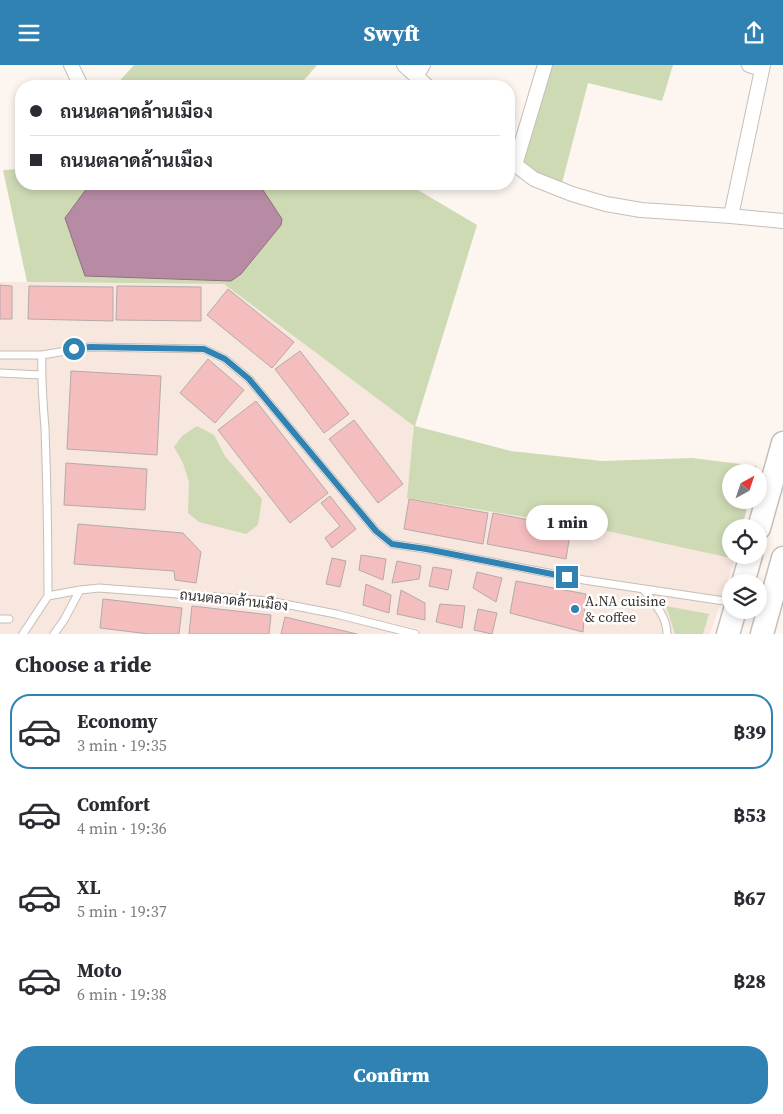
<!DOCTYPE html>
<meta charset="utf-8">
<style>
body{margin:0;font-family:"Source Serif 4",Sarabun,serif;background:#f7f7f7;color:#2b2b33;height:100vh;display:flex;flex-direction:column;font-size:19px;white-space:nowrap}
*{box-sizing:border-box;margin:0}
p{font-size:16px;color:#7c7c81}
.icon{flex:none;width:28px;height:28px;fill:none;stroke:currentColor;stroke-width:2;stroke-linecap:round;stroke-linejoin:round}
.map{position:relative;height:569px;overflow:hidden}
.panel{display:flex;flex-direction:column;background:#fff;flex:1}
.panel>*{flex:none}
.banner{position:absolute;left:15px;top:15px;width:500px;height:110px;border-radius:20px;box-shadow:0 2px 8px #0003;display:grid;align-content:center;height:110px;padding:0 15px;background:#fff}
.needle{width:32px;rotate:40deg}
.buttons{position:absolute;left:722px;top:399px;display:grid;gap:10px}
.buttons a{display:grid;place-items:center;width:45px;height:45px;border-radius:50%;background:#fff;box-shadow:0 2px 8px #0003;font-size:25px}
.end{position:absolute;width:22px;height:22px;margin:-11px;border:6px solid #3082b3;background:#fff;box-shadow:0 0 0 2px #fff}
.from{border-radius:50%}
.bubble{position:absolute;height:35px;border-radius:18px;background:#fff;box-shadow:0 2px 8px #0003;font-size:16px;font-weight:800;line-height:35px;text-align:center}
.banner b{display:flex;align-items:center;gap:18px;height:48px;font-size:19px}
.banner b+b{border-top:1px solid #e1e1e2}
.banner i{width:12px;height:12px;background:#2b2b33}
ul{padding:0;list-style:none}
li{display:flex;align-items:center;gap:15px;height:75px;margin:0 10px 8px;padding:0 5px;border:2px solid transparent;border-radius:20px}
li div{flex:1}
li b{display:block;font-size:19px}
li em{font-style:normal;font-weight:800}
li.current{border-color:#3082b3}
li>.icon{width:45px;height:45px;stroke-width:1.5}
h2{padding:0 15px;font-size:22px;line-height:60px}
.button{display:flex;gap:10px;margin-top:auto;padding:10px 15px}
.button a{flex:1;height:58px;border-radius:20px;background:#3082b3;color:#fff;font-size:20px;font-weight:800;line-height:58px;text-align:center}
header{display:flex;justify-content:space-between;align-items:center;height:65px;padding:0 15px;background:#3082b3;color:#fff;font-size:22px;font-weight:800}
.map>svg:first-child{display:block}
.built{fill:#f7e7de}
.green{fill:#cedab4}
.water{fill:#b78ba4;stroke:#8f6f80}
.building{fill:#f4bdbe;stroke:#b4aaaa}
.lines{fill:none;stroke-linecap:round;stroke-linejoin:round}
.lane-casing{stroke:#c6beb9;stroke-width:9}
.street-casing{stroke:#c6beb9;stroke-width:16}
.primary-casing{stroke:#c6beb9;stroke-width:25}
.lane{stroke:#fff;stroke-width:7}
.street{stroke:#fff;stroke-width:14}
.primary{stroke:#fff;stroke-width:22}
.route{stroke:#3082b3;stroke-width:6}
.poi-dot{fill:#3082b3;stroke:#fff;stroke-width:2}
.labels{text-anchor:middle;stroke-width:5;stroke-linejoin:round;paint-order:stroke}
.street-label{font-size:14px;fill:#332f2d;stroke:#fff}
.poi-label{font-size:14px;fill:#332f2d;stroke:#fff;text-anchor:start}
</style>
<header><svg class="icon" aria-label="menu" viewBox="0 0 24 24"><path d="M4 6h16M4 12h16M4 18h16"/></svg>Swyft<svg class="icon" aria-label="share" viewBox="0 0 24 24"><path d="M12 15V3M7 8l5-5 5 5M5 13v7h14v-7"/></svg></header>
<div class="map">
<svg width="783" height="569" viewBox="0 0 783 569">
<rect width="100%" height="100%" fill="#fdf5f0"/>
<!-- built -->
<path class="built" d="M0 217 224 219 414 361 593 463 735 494 710 569H0Z"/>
<!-- green -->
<path class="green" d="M134 0H317L299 21H115Z
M552 0H673L662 36 588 18 562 118 520 99Z
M21 104V119H408L477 160 415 361 511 386 602 396 692 393 757 401 756 407 731 408V435H749L742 462H731V490H736L735 494 593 463 407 433 414 361 224 219 27 217 3 105Z
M197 361 214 370 225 391 262 434 258 460 246 469 199 457 188 448 189 417 183 398 174 382 182 371Z
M666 541 709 549 703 569H675Z"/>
<!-- water -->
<path class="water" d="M90 119H259L282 154 281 160 241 209 231 216 85 211 65 153Z"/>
<!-- building -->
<path class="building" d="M0 220 12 221V254H0Z
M29 221 113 222V256L28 254Z
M117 221 201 222V256L116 255Z
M228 224 294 277 272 303 207 250Z
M300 286 349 349 324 368 275 304Z
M208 294 244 325 215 358 180 328Z
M71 306 161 311 157 390 67 384Z
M256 336 328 428 290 458 218 365Z
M354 355 403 419 378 438 329 374Z
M66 398 147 404 145 445 64 440Z
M330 431 356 464 332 483 325 473 340 461 321 438Z
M409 434 488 448 483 479 404 464Z
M493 448 571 463 566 494 487 479Z
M78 459 183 468 201 487 196 518 175 515 174 506 74 499Z
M361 490 386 494 383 515 359 505Z
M332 493 346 496 340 522 326 519Z
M397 496 421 501 419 514 392 518Z
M433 502 452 505 448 525 429 521Z
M477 507 502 513 496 537 473 523Z
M516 516 586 529 583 567 510 548Z
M366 519 391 530 389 548 363 540Z
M401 525 425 538V555L397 549Z
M103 534 182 543 179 569H149L100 563Z
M440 539 465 541 462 563 436 557Z
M192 541 271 550 269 569H189Z
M478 544 497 548 492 569 474 565Z
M285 552 357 569H281Z"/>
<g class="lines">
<!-- lane casing -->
<g class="lane-casing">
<path id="lane" d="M0 290H42
M0 308 41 310
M643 524C654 538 667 551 667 569
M0 554H9
M23 569 48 531
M54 569 64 555 80 525
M415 569 336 549 269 536 99 523 80 525 48 531C48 475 47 419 45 363 43 339 41 315 42 290L90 282 204 284 225 294 249 314 376 466 392 479 426 484 584 515 731 537"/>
</g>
<!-- street casing -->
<g class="street-casing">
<path id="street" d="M71 0 81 21
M404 0 427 21
M749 0 762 4
M416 11 423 0
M509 95 534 114 572 129 606 139 641 145 731 151 783 156
M515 100 545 0
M731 151 763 0"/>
</g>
<!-- primary casing -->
<g class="primary-casing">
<path id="primary" d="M759 463 783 378
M743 518 751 490
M728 569 735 545
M762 569 783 493"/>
</g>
<!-- lane -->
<use href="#lane" class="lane"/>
<!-- street -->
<use href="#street" class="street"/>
<!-- primary -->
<use href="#primary" class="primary"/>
</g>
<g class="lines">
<!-- route -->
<path class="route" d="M74 284 90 282 204 284 225 294 249 314 376 466 392 479 426 484 567 512"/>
</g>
<!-- markers -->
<circle class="poi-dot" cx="575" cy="544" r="5"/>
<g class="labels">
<!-- street labels -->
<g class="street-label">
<text transform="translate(234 535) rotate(6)" y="5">ถนนตลาดล้านเมือง</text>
</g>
<!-- poi labels -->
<g class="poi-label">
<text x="585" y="541">A.NA cuisine<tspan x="585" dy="16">&amp; coffee</tspan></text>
</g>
</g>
</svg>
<div class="buttons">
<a><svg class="needle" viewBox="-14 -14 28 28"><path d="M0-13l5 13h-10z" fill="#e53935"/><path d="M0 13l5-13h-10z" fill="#7c7c81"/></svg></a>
<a><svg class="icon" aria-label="locate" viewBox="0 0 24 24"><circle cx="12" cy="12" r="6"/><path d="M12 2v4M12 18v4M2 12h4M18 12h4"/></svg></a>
<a><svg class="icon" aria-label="layers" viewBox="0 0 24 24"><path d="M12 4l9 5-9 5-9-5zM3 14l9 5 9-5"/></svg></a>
</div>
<i class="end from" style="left:74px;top:284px"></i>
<i class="end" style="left:567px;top:512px"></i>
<div class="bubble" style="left:526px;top:440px;width:82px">1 min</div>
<div class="banner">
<b><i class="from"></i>ถนนตลาดล้านเมือง</b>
<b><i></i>ถนนตลาดล้านเมือง</b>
</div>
</div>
<section class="panel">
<h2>Choose a ride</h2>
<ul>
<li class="current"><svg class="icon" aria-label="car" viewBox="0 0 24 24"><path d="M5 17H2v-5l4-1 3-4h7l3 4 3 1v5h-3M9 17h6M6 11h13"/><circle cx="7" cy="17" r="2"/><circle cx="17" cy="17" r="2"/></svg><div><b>Economy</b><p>3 min · 19:35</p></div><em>฿39</em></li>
<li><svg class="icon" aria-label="car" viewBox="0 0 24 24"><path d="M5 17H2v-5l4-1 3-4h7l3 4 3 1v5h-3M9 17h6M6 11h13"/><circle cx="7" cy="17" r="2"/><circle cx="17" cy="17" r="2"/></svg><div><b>Comfort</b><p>4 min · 19:36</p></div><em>฿53</em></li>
<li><svg class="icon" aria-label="car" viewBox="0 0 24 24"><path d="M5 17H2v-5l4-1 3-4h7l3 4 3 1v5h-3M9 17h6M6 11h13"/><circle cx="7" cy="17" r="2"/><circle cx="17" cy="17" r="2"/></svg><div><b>XL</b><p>5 min · 19:37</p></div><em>฿67</em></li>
<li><svg class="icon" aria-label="car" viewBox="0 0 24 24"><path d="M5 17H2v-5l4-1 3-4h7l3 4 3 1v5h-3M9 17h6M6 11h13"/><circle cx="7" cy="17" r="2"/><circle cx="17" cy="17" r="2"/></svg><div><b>Moto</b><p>6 min · 19:38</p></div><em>฿28</em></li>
</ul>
<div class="button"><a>Confirm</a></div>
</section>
